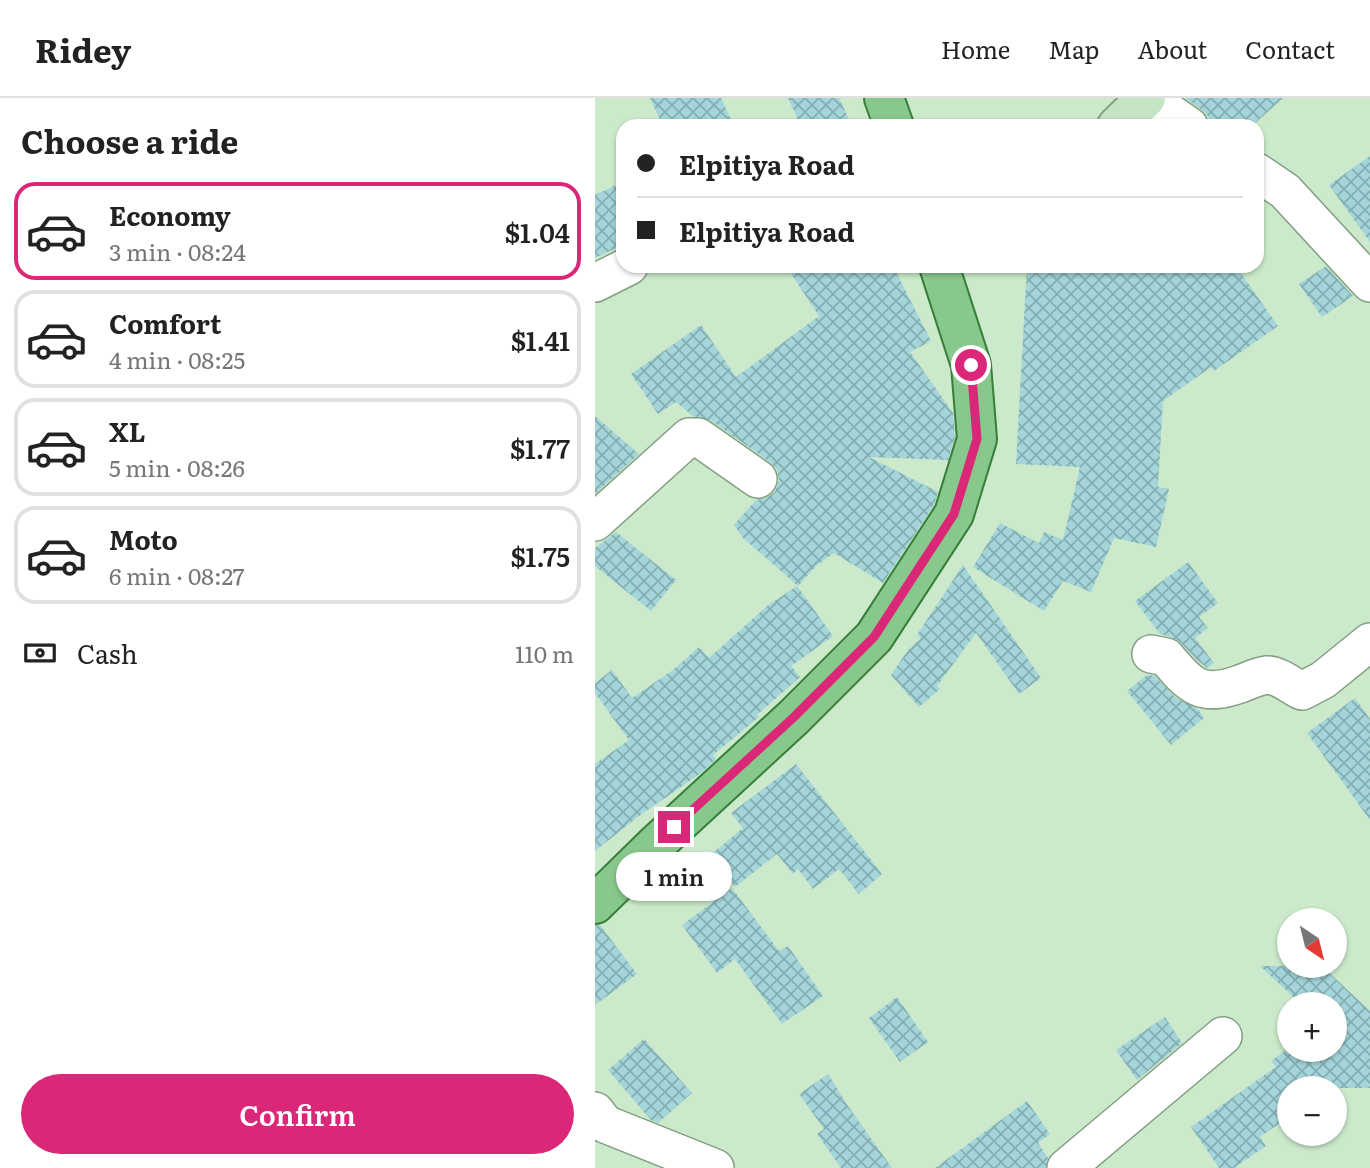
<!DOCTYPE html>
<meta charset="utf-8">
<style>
body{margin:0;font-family:Literata,serif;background:#f2f2f2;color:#222;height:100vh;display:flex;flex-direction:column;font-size:26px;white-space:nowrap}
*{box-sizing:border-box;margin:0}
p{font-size:23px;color:#767676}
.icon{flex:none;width:38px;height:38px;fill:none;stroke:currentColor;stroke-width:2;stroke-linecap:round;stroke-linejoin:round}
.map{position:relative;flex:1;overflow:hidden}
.details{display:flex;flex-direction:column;background:#fff;width:595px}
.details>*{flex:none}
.top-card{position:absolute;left:21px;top:21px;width:648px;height:154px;border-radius:21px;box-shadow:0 2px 5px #0004;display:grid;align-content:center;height:154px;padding:0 21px;background:#fff}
.needle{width:46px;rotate:145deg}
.controls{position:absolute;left:682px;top:810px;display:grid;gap:14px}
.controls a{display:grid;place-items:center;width:70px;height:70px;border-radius:50%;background:#fff;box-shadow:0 2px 5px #0004;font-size:35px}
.end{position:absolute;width:32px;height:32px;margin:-16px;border:9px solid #db2777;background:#fff;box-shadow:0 0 0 4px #fff}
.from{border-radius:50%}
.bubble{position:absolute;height:49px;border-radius:24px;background:#fff;box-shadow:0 2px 5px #0004;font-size:23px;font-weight:600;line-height:49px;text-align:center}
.top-card b{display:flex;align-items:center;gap:24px;height:66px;font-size:26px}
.top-card b+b{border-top:2px solid #e0e0e0}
.top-card i{width:18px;height:18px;background:#222}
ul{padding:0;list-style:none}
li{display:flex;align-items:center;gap:21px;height:98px;margin:0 14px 10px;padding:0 7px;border:4px solid #e0e0e0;border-radius:21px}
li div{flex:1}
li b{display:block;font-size:26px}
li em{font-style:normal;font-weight:600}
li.active{border-color:#db2777}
li>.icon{width:63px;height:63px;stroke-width:1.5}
h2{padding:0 21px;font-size:32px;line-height:84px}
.pay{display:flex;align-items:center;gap:18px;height:77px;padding:0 21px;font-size:26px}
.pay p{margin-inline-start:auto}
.cta{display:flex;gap:14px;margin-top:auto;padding:14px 21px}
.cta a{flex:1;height:80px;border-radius:42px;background:#db2777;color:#fff;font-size:28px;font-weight:600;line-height:80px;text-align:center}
header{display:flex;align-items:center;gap:42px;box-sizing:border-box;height:98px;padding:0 35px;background:#fff;border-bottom:2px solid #e0e0e0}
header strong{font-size:33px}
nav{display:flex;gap:38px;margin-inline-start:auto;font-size:24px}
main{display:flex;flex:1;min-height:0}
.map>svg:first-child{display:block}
.building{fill:url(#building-cross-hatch)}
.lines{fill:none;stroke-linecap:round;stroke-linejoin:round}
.street-casing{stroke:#839f82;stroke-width:40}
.secondary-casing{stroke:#839f82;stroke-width:42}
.primary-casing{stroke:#367f39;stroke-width:42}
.street{stroke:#fff;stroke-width:37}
.secondary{stroke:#c4e4c5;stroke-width:38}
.primary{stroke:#89c88c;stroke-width:38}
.route{stroke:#db2777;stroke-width:9}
</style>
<header>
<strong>Ridey</strong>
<nav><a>Home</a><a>Map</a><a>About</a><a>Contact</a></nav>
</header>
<main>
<section class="details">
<h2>Choose a ride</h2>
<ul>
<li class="active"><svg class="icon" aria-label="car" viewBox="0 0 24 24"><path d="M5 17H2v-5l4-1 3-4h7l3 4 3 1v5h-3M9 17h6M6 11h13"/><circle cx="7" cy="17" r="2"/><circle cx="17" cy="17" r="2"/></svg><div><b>Economy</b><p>3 min · 08:24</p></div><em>$1.04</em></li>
<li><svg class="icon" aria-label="car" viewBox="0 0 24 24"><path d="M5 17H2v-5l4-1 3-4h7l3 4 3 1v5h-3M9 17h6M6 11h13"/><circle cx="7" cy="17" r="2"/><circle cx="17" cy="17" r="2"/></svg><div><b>Comfort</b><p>4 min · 08:25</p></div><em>$1.41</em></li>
<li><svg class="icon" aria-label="car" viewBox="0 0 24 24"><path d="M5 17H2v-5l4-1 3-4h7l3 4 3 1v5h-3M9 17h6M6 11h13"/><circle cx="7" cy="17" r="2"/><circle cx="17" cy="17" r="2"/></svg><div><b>XL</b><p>5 min · 08:26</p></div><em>$1.77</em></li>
<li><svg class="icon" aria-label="car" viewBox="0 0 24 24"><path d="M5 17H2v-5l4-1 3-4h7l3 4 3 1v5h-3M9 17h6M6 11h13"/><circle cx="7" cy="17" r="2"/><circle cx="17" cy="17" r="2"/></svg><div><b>Moto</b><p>6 min · 08:27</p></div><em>$1.75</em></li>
</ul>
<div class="pay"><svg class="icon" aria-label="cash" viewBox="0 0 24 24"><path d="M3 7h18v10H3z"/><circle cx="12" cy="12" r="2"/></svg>Cash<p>110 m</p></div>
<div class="cta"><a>Confirm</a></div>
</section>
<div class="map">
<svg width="775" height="1070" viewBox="0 0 775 1070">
<defs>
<pattern id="building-cross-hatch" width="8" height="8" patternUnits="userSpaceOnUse" patternTransform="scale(1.75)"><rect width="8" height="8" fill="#a3d5da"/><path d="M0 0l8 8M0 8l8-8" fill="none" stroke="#85aeb1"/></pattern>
</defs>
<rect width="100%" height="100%" fill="#cceacb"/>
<!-- building -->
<path class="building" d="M55 0H126L139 28H68Z
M193 0H244L257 28H206Z
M590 0H688L657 28H615L613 18 606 11Z
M775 58V144L734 87Z
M28 84V147L0 160V97Z
M191 168H298L336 243 315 254 358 315 360 339 353 362 274 359 343 394 339 407 288 485 239 455 222 467 203 488 148 440 139 427 161 402 171 400 180 394 184 382 182 372 175 364 115 322 98 318 81 304 63 316 36 276 106 227 141 279 224 218Z
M432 168H641L683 228 619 273 616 269 568 303 563 389 574 391 561 449 519 440 496 494 468 483 449 513 378 469 405 425 444 445 449 434 468 442 485 369 421 366Z
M731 168 758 198 727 219 704 186Z
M0 318 44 356 0 396Z
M21 434 81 482 56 513 0 468V450Z
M593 464 623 505 604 519 613 530 600 540 619 565 612 570 602 562 586 545 576 539 565 536 540 503Z
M368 467 446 580 424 596 381 535 342 588 345 591 324 609 296 577 313 552 326 540 322 537Z
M202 488 238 538 196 568 205 579 162 617 164 619 118 657 121 661 106 675 44 718 0 753V666L34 642 0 595V585L17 572 37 600 78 572 104 549 114 560 172 508Z
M552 577 560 578 581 600 602 610 609 620 576 647 532 593Z
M760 600 775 621V722L712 635Z
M201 666 287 776 264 796 244 771 218 791 203 771 198 776 182 756 140 789 114 758 148 730 136 715Z
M137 790 184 853 193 848 228 898 187 926 140 861 122 875 87 827Z
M0 827H5L42 876 0 907Z
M665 868H727L775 913V990H695V1018L665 1039 671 1048 639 1070H624L596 1029 681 969 676 963 695 949V952H740V906H706Z
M302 899 333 944 305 964 274 920Z
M570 919 587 945 542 982 521 952Z
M49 941 97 995 63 1025 56 1022 13 972Z
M233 976 253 1008 297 1070H246L222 1036 229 1031 204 996Z
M432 1003 455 1036 443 1045 453 1060 451 1070H340Z"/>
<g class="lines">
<!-- street casing -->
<g class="street-casing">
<path id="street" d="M553 0 594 28
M662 74 690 93 775 185
M0 185 34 168
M0 424 94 339H103L163 381
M556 556 571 559C595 588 606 600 645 586 653 583 663 578 672 577 684 577 696 588 707 593L728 582 775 544
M0 1013 10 1026 120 1070
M471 1070 628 938"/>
</g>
<!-- secondary casing -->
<g class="secondary-casing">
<path id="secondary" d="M522 28 551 0"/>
</g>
<!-- primary casing -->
<g class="primary-casing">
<path id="primary" d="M289 0 299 28
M0 806 59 748 199 619 279 539 359 416 382 341 376 267 344 168"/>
</g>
<!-- street -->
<use href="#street" class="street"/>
<!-- secondary -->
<use href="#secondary" class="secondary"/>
<!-- primary -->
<use href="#primary" class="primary"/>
</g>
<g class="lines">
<!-- route -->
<path class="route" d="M79 729 199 619 279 539 359 416 382 341 376 267"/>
</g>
</svg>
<div class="controls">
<a><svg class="needle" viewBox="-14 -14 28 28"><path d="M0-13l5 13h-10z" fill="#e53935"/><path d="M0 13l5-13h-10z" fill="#767676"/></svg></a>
<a>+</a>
<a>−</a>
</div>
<i class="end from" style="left:376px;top:267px"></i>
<i class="end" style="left:79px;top:729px"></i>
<div class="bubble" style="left:21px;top:754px;width:116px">1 min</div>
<div class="top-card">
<b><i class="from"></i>Elpitiya Road</b>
<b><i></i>Elpitiya Road</b>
</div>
</div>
</main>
